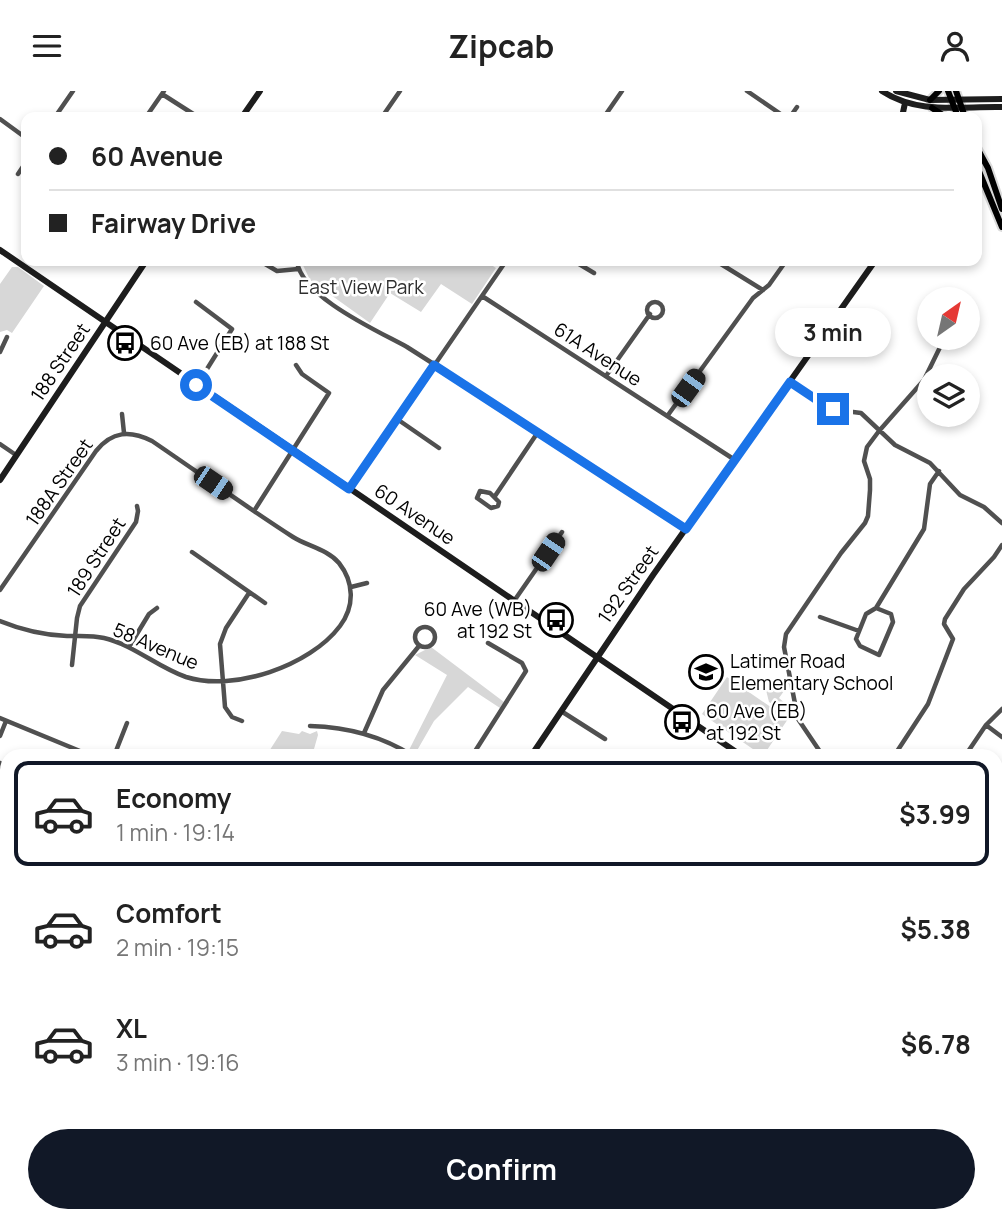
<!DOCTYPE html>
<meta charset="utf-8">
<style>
body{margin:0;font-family:Manrope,sans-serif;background:#f2f2f2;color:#222;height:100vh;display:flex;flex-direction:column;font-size:26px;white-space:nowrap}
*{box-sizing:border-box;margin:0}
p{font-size:23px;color:#767676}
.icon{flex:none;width:38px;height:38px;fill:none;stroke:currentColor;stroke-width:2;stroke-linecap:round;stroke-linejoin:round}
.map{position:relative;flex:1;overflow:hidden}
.details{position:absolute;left:0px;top:658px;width:1003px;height:474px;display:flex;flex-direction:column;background:#fff;border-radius:21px 21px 0 0;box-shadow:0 4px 10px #0003}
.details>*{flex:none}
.guide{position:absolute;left:21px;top:21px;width:961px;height:154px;border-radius:14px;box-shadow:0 4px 10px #0003;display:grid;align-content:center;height:154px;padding:0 28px;background:#fff}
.needle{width:46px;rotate:34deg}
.fabs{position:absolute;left:917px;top:196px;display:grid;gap:14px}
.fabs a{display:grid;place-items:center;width:63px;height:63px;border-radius:50%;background:#fff;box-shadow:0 4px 10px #0003;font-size:35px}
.end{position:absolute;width:32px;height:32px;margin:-16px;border:9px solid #1a73e8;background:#fff;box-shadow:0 0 0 4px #fff}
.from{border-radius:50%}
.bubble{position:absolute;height:49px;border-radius:24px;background:#fff;box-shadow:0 4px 10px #0003;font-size:23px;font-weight:700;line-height:49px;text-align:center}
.car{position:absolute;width:21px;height:42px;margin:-21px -10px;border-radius:9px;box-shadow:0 0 5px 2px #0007;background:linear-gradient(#222 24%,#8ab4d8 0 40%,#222 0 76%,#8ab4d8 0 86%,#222 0)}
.guide b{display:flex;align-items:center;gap:24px;height:66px;font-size:26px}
.guide b+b{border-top:2px solid #e0e0e0}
.guide i{width:18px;height:18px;background:#222}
ul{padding:12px 0 0;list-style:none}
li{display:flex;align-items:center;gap:21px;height:105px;margin:0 14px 10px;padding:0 14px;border:4px solid transparent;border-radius:14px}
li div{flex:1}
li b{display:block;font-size:26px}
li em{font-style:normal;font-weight:700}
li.current{border-color:#111827}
li>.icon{width:63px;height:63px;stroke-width:1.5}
.cta{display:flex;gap:14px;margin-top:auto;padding:14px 28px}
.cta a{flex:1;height:80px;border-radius:42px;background:#111827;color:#fff;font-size:28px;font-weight:700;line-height:80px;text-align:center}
header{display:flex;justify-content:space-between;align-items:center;height:91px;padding:0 28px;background:#fff;font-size:32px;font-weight:700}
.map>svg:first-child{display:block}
.green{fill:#d7d7d7}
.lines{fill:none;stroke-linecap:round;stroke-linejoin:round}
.stream{stroke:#9e9e9e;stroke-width:2}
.primary-casing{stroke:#dbdbdb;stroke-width:10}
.highway-casing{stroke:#dbdbdb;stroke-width:11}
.street{stroke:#505050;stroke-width:4.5}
.secondary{stroke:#1d1d1d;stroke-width:6}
.primary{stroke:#000;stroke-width:6}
.highway{stroke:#000;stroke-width:8}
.route{stroke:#1a73e8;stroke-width:9}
.labels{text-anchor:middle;stroke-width:5;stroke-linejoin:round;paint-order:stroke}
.park-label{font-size:19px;fill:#2e2e2e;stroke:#fff}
.poi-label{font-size:19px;fill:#000;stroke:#fff;text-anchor:start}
.street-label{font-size:19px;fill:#000;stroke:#fff}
</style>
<header><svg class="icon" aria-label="menu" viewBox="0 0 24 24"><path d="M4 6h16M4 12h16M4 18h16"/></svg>Zipcab<svg class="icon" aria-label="person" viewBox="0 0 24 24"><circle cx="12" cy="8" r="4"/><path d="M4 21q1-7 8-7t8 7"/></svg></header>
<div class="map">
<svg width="1002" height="1131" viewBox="0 0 1002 1131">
<rect width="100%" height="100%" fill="#fff"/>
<!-- green -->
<path class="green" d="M301 170H485L496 177 472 213 441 193 421 221 390 202 370 232 310 189Z
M12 176H18L44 195 12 242 7 239 0 241V193Z
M431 556 504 611 500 617 468 596 434 630 415 663 409 659 447 584 415 564Z
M727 586 788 628 763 665 702 623Z
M773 590H778L784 600 779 607 786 613V617L781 619 769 611 766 599Z
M282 640 299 643 302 640 310 643 317 640 318 644 312 665H266Z
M0 779 7 797V887L0 883Z"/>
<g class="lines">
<!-- stream -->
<path class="stream" d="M407 1125 408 1128"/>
<!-- primary casing -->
<g class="primary-casing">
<path id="primary" d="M948 0 958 26
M956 0 965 26
M930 9 939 0
M932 17 946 26
M976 55 988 77 1002 118
M976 73 1002 136"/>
</g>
<!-- highway casing -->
<g class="highway-casing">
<path id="highway" d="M0 889 7 894
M996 1028H1002
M996 1037H1002"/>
</g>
<!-- street -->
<path class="street" d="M747 0 785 26
M162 3 198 26
M464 24 468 26
M55 26 73 0
M146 26 164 0
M382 26 400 0
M604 26 622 0
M790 26 797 16
M0 28 26 47
M18 83 26 71
M260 170 277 180 298 178
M297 170C301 206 378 240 407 256 418 263 429 270 440 277L686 438
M574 170 594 182
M716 170 763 199
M482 205 735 369
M196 211 232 238 197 294
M647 219a8 8 0 1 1 16 0a8 8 0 1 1-16 0Z
M942 247 952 249 956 247
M0 261 7 246
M606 285 650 223
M790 291 829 318 861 322 895 354 930 372 960 404 984 416 1002 432
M122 323 124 342
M668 324 753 207 769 194 786 170
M397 328 439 357
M0 353 16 364
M350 397 506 170
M480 400 490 402 499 411 498 415 491 417 477 407Z
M495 405 538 341
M254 420 329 302 302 283 296 274
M192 461 265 512
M351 496 367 492
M0 499 96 360C112 340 130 339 152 350 199 382 245 415 293 446 307 455 327 458 339 472 354 491 355 515 340 535 310 575 234 601 186 586 157 576 134 554 104 547 92 544 80 545 67 545 43 544 22 539 0 530
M514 510 562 441
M876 517 891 523 893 531 879 564 860 555 856 548 866 523 876 517 924 438 930 393 939 380
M820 526 859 540
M415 546a10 10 0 1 1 20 0a10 10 0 1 1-20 0Z
M129 556 149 523 157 517
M72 574 77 527 80 515 136 431 138 420 137 415
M561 620 605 648
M0 627 92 665
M242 630 232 626 225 616 220 553 226 537 249 502
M986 634 1002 646
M310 635C347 636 382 645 413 665
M364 642 383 599 419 555
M0 645 6 630
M114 665 127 632
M472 665 526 580 522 572 488 552
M823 665 798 628 784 556 786 543 841 462 865 432 868 425 870 399V388L864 370 867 356 879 340 924 289 944 248
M894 665 928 613 953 548 944 533 945 528 964 498 994 466 1002 454
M965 665 986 634 1002 618
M0 672 7 689
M996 764 1002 768
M374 1125 382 1131
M675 1131 686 1125"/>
<!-- secondary -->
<path class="secondary" d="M882 0C918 24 961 15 1002 16
M896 0 930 9 1002 8
M242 26 260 0
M902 26 905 12
M0 159 742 665
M0 389 146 170
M531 665 653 484 875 170
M996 838 1002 843
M996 1097 1002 1088
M996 1108 1002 1099
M389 1125 391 1131
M395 1125 397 1131
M214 1131 218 1125
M224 1131 228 1125
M973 1131 976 1125
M980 1131 984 1125"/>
<!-- primary -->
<use href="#primary" class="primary"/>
<!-- highway -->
<use href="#highway" class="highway"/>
</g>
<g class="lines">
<!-- route -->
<path class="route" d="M196 294 349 398 434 274 686 438 790 291 829 317 833 318"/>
</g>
<!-- icons -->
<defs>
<g id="bus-ring" transform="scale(1.75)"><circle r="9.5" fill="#fff" stroke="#000" stroke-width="1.5"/><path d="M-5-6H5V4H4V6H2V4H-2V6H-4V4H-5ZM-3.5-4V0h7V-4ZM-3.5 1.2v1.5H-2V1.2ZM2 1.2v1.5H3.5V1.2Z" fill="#000"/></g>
<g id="school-ring" transform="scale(1.75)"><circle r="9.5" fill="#fff" stroke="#000" stroke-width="1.5"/><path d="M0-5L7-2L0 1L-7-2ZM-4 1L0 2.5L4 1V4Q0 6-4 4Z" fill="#000"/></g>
</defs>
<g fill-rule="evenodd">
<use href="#bus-ring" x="125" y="252"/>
<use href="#bus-ring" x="556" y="529"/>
<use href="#school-ring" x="706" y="581"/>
<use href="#bus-ring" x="682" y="631"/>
</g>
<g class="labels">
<!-- park labels -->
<g class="park-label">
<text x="361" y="203">East View Park</text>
</g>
<!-- poi labels -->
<g class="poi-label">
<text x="150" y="259">60 Ave (EB) at 188 St</text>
<text x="532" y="525" text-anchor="end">60 Ave (WB)<tspan x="532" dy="22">at 192 St</tspan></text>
<text x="730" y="577">Latimer Road<tspan x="730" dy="22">Elementary School</tspan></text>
<text x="706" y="627">60 Ave (EB)<tspan x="706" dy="22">at 192 St</tspan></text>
</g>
<!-- street labels -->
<g class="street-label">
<text transform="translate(598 263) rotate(33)" y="7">61A Avenue</text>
<text transform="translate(60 271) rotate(-56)" y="7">188 Street</text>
<text transform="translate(59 391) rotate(-55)" y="7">188A Street</text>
<text transform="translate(415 423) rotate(34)" y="7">60 Avenue</text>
<text transform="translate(96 466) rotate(-57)" y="7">189 Street</text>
<text transform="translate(628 493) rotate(-55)" y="7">192 Street</text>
<text transform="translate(156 555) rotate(23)" y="7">58 Avenue</text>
</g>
</g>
</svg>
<div class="fabs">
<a><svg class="needle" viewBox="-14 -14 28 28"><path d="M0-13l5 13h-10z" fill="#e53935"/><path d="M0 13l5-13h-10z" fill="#767676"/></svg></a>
<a><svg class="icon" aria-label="layers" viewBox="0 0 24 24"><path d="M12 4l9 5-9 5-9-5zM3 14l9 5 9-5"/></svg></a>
</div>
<i class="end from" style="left:196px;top:294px"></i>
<i class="end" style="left:833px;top:318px"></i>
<div class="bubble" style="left:775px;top:217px;width:116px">3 min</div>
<i class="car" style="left:688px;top:297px;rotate:36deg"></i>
<i class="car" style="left:213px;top:392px;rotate:124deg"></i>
<i class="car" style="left:548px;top:461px;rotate:34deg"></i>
<div class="guide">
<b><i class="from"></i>60 Avenue</b>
<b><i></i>Fairway Drive</b>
</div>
<section class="details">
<ul>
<li class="current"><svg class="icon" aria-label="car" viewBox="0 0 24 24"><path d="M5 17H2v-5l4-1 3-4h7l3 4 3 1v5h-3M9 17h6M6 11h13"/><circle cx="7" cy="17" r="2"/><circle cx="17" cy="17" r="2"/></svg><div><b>Economy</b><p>1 min · 19:14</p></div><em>$3.99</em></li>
<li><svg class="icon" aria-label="car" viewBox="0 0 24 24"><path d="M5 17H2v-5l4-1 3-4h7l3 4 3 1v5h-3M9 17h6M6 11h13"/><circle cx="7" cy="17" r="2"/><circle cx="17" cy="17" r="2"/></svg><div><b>Comfort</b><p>2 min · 19:15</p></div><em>$5.38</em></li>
<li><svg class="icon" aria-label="car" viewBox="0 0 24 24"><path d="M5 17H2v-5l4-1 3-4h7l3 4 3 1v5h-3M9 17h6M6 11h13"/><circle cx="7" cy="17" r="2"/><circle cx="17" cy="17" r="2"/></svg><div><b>XL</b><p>3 min · 19:16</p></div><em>$6.78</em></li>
</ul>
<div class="cta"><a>Confirm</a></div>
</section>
</div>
